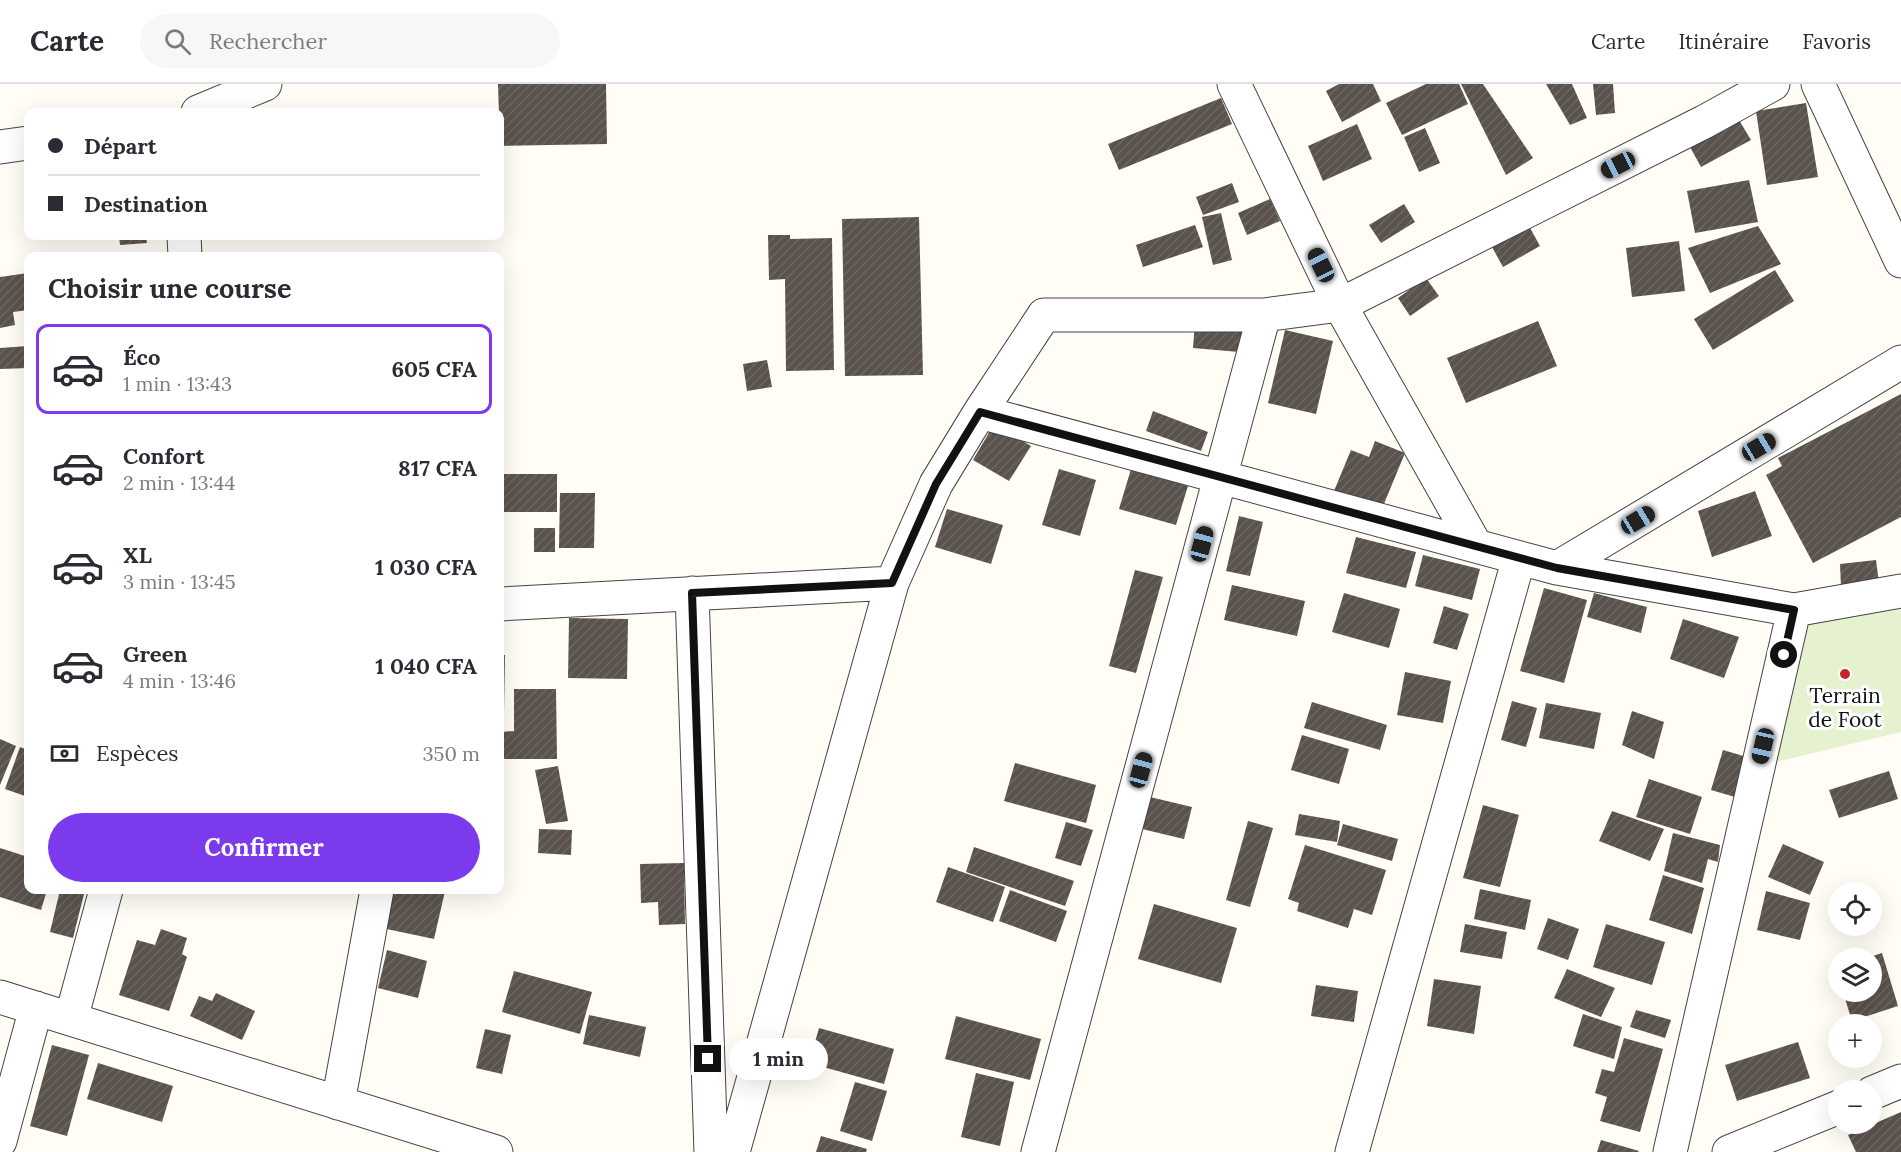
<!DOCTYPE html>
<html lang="fr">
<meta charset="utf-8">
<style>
body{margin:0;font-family:Lora,serif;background:#f7f7f7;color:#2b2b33;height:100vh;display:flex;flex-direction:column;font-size:22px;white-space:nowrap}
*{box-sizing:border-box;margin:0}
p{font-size:20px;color:#7c7c81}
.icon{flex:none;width:33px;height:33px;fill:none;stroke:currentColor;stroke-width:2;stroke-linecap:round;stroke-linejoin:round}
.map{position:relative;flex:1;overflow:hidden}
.drawer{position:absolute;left:24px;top:168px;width:480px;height:642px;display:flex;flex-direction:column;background:#fff;border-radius:12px;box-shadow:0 6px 24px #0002}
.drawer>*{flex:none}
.hud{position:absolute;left:24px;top:24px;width:480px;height:132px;border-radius:12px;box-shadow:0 6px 24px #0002;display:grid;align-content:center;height:132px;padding:0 24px;background:#fff}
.buttons{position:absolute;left:1828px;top:798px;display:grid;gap:12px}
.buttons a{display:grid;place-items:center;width:54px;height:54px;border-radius:50%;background:#fff;box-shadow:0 6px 24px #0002;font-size:30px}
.end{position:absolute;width:27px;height:27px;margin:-14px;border:8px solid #111;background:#fff;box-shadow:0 0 0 3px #fff}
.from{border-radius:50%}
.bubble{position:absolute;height:42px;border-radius:21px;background:#fff;box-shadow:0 6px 24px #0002;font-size:20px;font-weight:700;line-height:42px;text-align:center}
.car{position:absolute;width:18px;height:36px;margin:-18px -9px;border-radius:8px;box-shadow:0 0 4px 2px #0007;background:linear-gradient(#222 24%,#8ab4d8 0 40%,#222 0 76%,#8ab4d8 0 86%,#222 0)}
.hud b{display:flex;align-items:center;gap:21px;height:57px;font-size:22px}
.hud b+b{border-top:2px solid #e1e1e2}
.hud i{width:15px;height:15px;background:#2b2b33}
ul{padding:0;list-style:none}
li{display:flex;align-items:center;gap:18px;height:90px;margin:0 12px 9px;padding:0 12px;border:3px solid transparent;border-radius:12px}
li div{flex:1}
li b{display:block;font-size:22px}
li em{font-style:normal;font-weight:700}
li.on{border-color:#7c3aed}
li>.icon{width:54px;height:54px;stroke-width:1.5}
h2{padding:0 24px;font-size:27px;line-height:72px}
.pay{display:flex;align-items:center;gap:15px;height:66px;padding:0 24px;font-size:22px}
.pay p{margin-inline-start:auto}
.button{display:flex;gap:12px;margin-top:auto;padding:12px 24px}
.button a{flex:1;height:69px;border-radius:36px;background:#7c3aed;color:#fff;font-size:24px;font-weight:700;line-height:69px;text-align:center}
header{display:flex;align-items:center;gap:36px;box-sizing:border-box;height:84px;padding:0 30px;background:#fff;border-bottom:2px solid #e1e1e2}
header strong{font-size:28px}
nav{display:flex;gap:33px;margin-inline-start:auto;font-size:21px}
.search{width:420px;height:54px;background:#f7f7f7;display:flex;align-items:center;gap:15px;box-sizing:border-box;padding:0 21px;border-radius:33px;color:#7c7c81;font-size:22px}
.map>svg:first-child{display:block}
.pitch{fill:#e6f2cf}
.building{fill:url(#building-hatch)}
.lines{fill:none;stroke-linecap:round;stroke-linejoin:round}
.minor-casing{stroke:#444;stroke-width:35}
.minor{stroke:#fff;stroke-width:33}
.route{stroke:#111;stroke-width:8}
.poi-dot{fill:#c4262e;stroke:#fff;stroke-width:2}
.labels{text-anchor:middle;stroke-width:6;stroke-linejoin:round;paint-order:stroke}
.poi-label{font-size:21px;fill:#111;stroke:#fff}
</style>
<header>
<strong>Carte</strong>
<div class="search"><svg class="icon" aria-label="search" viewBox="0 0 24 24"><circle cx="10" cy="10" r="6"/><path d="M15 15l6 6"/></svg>Rechercher</div>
<nav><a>Carte</a><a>Itinéraire</a><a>Favoris</a></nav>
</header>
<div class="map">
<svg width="1901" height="1068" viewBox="0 0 1901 1068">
<defs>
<pattern id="building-hatch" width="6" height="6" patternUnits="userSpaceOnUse" patternTransform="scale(1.5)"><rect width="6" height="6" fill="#5a524d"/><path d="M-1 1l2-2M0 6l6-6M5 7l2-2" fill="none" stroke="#6d6662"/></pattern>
</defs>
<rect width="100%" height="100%" fill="#fffdf5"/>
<!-- pitch -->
<path class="pitch" d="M1901 514V648L1772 679 1798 532Z"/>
<!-- building -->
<path class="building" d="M498 0H606L607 60 500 62Z
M1339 0H1373L1381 17 1342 38 1326 7Z
M1426 0H1459L1468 20 1402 51 1386 19Z
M1461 0H1483L1533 74 1506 91Z
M1546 0H1572L1587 34 1570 41Z
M1593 0H1613L1615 29 1596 31Z
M1221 14 1232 40 1119 86 1108 60Z
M1806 19 1818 93 1767 101 1756 27Z
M1739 36 1751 56 1701 83 1690 63Z
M1357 40 1372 75 1323 97 1308 62Z
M1425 44 1440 79 1419 88 1404 53Z
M1749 96 1758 138 1695 149 1687 107Z
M1232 99 1239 118 1203 131 1196 113Z
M1270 115 1280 137 1247 151 1238 129Z
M1404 120 1415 138 1381 159 1369 141Z
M1221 129 1232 176 1213 181 1202 133Z
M919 133 923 291 845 292 842 135Z
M1195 141 1203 163 1143 183 1136 161Z
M1529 142 1540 162 1503 183 1492 163Z
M1758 142 1781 180 1710 209 1688 164Z
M768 151H790V155L832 154 834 286 786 287 785 195 769 196Z
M119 152H146L147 159 120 161Z
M1679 157 1685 207 1632 213 1626 164Z
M1775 186 1794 217 1713 266 1694 235Z
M28 189V226L13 228 15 241 0 244V193Z
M1426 194 1439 212 1410 232 1398 214Z
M1538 237 1557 282 1466 319 1447 274Z
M1195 238 1242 243 1239 268 1193 264Z
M1285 246 1333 257 1316 330 1268 319Z
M28 262V284L0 285V264Z
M767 276 772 303 747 307 743 280Z
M1901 310V433L1813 479 1766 391 1782 382 1778 374Z
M1153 327 1208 348 1201 367 1146 347Z
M994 340 1031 362 1009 397 973 376Z
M1375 357 1405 369 1381 427 1334 407 1351 366 1369 373Z
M1059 385 1096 396 1080 452 1042 441Z
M1131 385 1188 402 1176 441 1119 425Z
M500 390H557V428H500Z
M1755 407 1772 452 1712 473 1698 427Z
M560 409H595L594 464H559Z
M947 425 1003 441 991 480 935 463Z
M1239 432 1263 438 1250 492 1226 487Z
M534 444H555V468H534Z
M1356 453 1416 468 1406 504 1346 489Z
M1423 471 1480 485 1472 516 1415 502Z
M1876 476 1879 499 1841 503 1840 480Z
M1135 486 1163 493 1136 589 1109 582Z
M1232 501 1305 517 1297 552 1224 536Z
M1544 504 1587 516 1564 599 1520 587Z
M1344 509 1400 525 1389 564 1332 548Z
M1594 509 1647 523 1641 549 1587 533Z
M1444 522 1469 530 1457 566 1433 559Z
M569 534 628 535 627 595 568 594Z
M1683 535 1739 553 1724 594 1670 575Z
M500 571H505L504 629H500Z
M1405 588 1451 597 1443 639 1397 631Z
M514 605H556L557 675H500V648L514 647Z
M1512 617 1537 624 1526 663 1501 656Z
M1312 618 1387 641 1380 666 1304 644Z
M1546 619 1601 629 1594 665 1539 654Z
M1632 627 1664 638 1654 675 1622 661Z
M1302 651 1349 665 1339 700 1291 686Z
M0 655 16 662 0 701Z
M20 663 28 666V713L5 705Z
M1723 666 1747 673 1735 713 1711 706Z
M1015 679 1096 701 1086 739 1004 717Z
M558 682 568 737 546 740 535 686Z
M1889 687 1898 715 1839 734 1829 706Z
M1649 695 1702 713 1690 750 1636 733Z
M1150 713 1192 723 1184 755 1142 745Z
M1483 721 1519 731 1500 803 1463 794Z
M1612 727 1664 745 1650 777 1599 757Z
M1299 730 1340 737 1337 758 1295 751Z
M1248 737 1273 744 1250 823 1226 816Z
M1066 738 1093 746 1081 782 1055 774Z
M1343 740 1398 755 1392 777 1337 761Z
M539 745 572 746 571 771 538 769Z
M1673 749 1720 761 1718 778 1708 775 1702 799 1664 787Z
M1783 760 1824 778 1810 811 1768 793Z
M1305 761 1386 786 1372 831 1354 825 1348 844 1297 827 1299 819 1288 815Z
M974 763 1074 797 1065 822 966 788Z
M0 764 28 773V806H47L41 826 0 813Z
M684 779 685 840 659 841 658 818 641 819 640 780Z
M948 783 1005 803 993 838 936 818Z
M1663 791 1704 804 1692 850 1649 836Z
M1480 805 1531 816 1525 846 1474 835Z
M60 806H85L73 854 50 848Z
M391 806H437L445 807 434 855 382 844Z
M1010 806 1067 827 1056 858 999 837Z
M1766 807 1810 819 1800 856 1757 846Z
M1154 820 1237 844 1221 899 1138 875Z
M1548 834 1579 845 1568 876 1537 865Z
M1465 840 1507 848 1502 875 1460 868Z
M1606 840 1665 858 1652 901 1593 883Z
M161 845 187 854 182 870 187 873 169 927 119 911 137 856 155 861Z
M387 866 427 877 418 914 378 904Z
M1882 869 1898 922 1852 937 1843 908H1872V874H1867Z
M1567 885 1615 904 1601 933 1554 914Z
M514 887 592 908 580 950 502 928Z
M1434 895 1481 902 1474 950 1427 942Z
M1316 901 1358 907 1354 938 1311 932Z
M216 909 255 927 242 956 190 932 199 912 212 917Z
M1636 926 1671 936 1665 954 1630 943Z
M1583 930 1622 943 1614 975 1573 962Z
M589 931 646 943 640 973 583 960Z
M956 932 1041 955 1030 996 945 975Z
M819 944 894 965 884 1000 809 979Z
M485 945 511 951 502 990 476 984Z
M1624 954 1663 965 1640 1048 1600 1037 1607 1013 1595 1009 1602 985 1614 988Z
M1798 958 1810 994 1737 1017 1725 981Z
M52 961 89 971 67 1052 30 1042Z
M98 979 173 1002 162 1038 87 1015Z
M976 989 1014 998 1000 1062 961 1053Z
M855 998 887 1007 872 1057 840 1047Z
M1901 1028V1068H1856L1848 1051Z
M821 1052 867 1065 866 1068H816Z
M1601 1056 1639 1067 1638 1068H1597Z"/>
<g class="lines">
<!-- minor casing -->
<g class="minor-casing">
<path id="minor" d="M1234 0 1340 221 1476 462
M1818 0 1901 177
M198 28 265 0
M0 63 28 59
M184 152 185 172
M980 328 1557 484 1794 526
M1557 484 1901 278
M692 509 711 1068
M500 520 892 499
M0 913 496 1068
M71 935 106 806
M1872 1009 1901 997
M338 1019 377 806
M0 1057 36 924
M733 1068 892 499 936 400 980 328 1044 231H1264L1340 221 1704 38 1773 0
M1038 1068 1264 231
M1352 1068 1519 474
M1670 1068 1794 526 1901 507
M1729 1068 1839 1023"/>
</g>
<!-- minor -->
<use href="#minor" class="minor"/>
</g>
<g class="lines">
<!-- route -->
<path class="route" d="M708 975 692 509 892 499 936 400 980 328 1557 484 1794 526 1784 571"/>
</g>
<!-- markers -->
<circle class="poi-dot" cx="1845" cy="590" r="6"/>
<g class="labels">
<!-- poi labels -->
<g class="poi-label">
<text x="1845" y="619">Terrain<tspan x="1845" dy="24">de Foot</tspan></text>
</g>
</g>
</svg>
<div class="buttons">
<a><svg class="icon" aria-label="locate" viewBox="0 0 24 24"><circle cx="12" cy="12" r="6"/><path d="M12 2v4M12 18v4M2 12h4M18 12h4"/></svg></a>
<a><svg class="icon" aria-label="layers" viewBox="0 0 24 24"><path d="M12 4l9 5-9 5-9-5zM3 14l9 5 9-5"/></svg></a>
<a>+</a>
<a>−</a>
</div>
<i class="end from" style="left:1784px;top:571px"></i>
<i class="end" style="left:708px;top:975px"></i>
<div class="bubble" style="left:729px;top:954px;width:99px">1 min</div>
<i class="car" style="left:1618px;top:81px;rotate:243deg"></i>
<i class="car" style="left:1321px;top:181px;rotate:334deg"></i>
<i class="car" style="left:1759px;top:363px;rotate:59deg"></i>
<i class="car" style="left:1638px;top:436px;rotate:59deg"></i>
<i class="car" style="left:1202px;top:460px;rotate:15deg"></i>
<i class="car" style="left:1763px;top:662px;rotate:193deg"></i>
<i class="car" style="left:1141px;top:686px;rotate:15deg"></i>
<div class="hud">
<b><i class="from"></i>Départ</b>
<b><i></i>Destination</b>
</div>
<section class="drawer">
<h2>Choisir une course</h2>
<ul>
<li class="on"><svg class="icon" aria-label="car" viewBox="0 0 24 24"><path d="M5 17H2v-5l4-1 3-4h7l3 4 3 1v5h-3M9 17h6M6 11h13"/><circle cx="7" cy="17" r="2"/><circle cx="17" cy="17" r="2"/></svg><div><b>Éco</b><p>1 min · 13:43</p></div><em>605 CFA</em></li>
<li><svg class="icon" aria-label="car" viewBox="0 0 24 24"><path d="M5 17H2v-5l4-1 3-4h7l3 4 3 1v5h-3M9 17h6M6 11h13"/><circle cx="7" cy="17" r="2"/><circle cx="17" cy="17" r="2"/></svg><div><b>Confort</b><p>2 min · 13:44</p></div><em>817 CFA</em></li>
<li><svg class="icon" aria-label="car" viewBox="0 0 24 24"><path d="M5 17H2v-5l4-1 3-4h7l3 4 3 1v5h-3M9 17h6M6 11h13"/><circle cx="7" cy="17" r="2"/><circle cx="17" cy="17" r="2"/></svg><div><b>XL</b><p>3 min · 13:45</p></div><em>1 030 CFA</em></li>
<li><svg class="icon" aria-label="car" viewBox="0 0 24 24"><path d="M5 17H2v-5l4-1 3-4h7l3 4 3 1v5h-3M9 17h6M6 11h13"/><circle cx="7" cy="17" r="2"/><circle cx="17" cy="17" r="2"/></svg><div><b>Green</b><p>4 min · 13:46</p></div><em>1 040 CFA</em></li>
</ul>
<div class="pay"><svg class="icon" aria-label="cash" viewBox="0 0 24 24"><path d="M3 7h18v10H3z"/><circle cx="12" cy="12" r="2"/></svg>Espèces<p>350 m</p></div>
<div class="button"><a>Confirmer</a></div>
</section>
</div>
